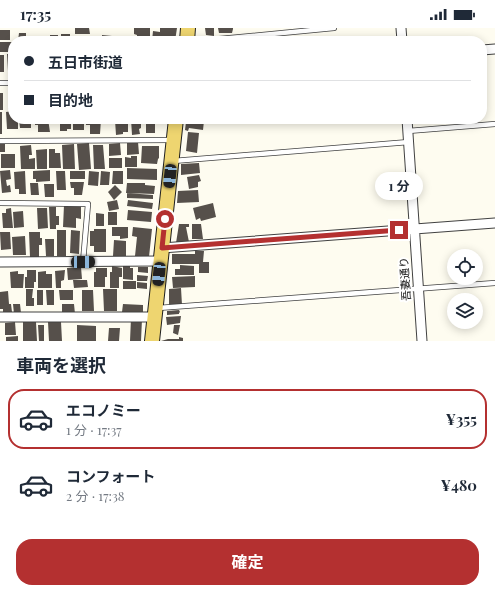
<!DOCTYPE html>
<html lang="ja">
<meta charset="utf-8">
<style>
body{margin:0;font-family:"Playfair Display","Noto Sans JP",serif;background:#f6f6f7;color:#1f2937;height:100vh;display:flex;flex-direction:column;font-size:15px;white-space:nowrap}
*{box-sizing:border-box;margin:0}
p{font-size:13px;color:#747a83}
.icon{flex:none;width:22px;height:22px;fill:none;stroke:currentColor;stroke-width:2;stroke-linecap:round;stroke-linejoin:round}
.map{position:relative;height:313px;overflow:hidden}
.details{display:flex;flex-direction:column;background:#fff;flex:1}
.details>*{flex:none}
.banner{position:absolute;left:8px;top:8px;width:479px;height:88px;border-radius:16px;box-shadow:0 2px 10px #0003;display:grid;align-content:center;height:88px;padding:0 16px;background:#fff}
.fabs{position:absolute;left:447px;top:221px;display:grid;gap:8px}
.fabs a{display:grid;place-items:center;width:36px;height:36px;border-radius:50%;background:#fff;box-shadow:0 2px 10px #0003;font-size:20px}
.end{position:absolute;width:18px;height:18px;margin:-9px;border:5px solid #b43030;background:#fff;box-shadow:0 0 0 2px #fff}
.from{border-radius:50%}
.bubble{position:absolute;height:28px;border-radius:14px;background:#fff;box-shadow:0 2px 10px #0003;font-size:13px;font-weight:700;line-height:28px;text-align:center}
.car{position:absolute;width:12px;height:24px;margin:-12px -6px;border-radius:5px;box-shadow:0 0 3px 1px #0007;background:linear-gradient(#222 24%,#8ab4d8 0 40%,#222 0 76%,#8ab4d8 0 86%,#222 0)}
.banner b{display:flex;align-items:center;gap:14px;height:38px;font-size:15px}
.banner b+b{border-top:1px solid #e0e1e3}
.banner i{width:10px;height:10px;background:#1f2937}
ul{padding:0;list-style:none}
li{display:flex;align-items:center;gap:12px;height:60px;margin:0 8px 6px;padding:0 8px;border:2px solid transparent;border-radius:16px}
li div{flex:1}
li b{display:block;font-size:15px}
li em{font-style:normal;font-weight:700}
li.selected{border-color:#b43030}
li>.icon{width:36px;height:36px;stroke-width:1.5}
h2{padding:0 16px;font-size:18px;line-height:48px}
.action{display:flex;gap:8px;margin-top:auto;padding:8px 16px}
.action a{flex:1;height:46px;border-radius:16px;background:#b43030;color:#fff;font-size:16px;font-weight:700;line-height:46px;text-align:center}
.status{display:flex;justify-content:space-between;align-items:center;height:28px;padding:0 20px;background:#fff;direction:ltr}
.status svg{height:11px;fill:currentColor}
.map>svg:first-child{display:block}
.building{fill:#56504b}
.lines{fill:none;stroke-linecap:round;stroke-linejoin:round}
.lane-casing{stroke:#414141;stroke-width:6}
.street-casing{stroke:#414141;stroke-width:11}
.primary-casing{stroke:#1f1f1f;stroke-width:16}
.lane{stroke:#fff;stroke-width:4.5}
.street{stroke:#fff;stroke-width:9}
.primary{stroke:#eed570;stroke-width:14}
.route{stroke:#b43030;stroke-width:5}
.labels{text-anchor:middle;stroke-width:4;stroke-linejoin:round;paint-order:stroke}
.street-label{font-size:11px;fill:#0e0e0e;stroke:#fff}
</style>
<div class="status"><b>17:35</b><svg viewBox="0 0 49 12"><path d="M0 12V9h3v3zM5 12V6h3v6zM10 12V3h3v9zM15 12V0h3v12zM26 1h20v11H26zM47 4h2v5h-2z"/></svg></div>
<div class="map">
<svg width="495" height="313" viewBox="0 0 495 313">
<rect width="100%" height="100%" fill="#fefcf0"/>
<!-- building -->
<path class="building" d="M75 0H89L90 6H75Z
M134 0H150V9H137V7L134 6Z
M160 0H177L175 13H152L153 3 160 4Z
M205 0H214V8L206 7Z
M218 0H233V1L232 5H219Z
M0 2H10V12H0Z
M19 5H26V13H18Z
M61 6H70V13H61Z
M50 7H58V13H50Z
M102 7 112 8V13H102Z
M31 8H41V13H31Z
M74 8H90V13H74Z
M117 8 127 9V13H117Z
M0 14H13V24H0Z
M7 26H13V42L8 43Z
M0 27H4V44H0Z
M8 64H13V81H8Z
M0 65H3V82H0Z
M13 83V91H18V101H7L6 84Z
M0 84H2V106H0Z
M19 91H31V100H20Z
M35 91H48L50 104H38V97H35Z
M60 91H71V101H67V103H60Z
M73 91H84V102H73Z
M86 91H101L100 106H90V97H86Z
M131 91H141V100L139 101 140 106 132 107Z
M190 91 204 93 203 102 189 100 188 103 185 102 186 94 189 95Z
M115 92H128V104H123V106L116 107Z
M146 94H155V105H146Z
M188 104 199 105 197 125 186 123Z
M138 114 139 126 127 127V115Z
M89 115 91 141 79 142 77 116Z
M120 115 121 127 109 128V116Z
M0 116H5V124H0Z
M74 116 75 141H63L62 117Z
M31 117 32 127H29V131L35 130V141H21L20 118Z
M93 117H103L105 141H94Z
M142 118H159V130L158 131 157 136 141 135Z
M47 121V141H37L36 122Z
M49 121H55V125H60L61 140H49Z
M1 126H15V140H1Z
M131 128H137V139H125V129L131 130Z
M109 130H122V140H109Z
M199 135 200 145 181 147V136Z
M127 140 157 141V152L127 151Z
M10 142 11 151 6 152 7 158 10 157 11 164 2 165 0 143Z
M50 142V153L36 154V151H33V143Z
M25 143 26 166H19V161H15L14 144Z
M56 143H65L66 162H57Z
M70 143H85V151H70Z
M89 143 99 144 98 158 88 157Z
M101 143 110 144 109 157H100Z
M113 143H123V156H112Z
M199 147 201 153 198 154V159L189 161 187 149Z
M70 154H84L82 167H74V160H71Z
M30 155H38L39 167H31Z
M127 155H145V157L155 158 154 166 126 165Z
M44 156H54V169H45Z
M115 157 122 164 114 172 108 164Z
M198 162 199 174 177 175 178 163Z
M127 165 153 167V171L127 170Z
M117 172 119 181 109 183 107 174Z
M128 172 153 175 152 181 127 178Z
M213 175 216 189 201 193 200 190 196 192 193 180Z
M64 177 81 178V191L76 190V200L63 199Z
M49 179H56V188H59V197H56V201H50Z
M11 180 13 200H3L2 185H6V181Z
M37 180H47L48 200 38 201Z
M128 182 152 184 151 194 127 192Z
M23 183 24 199 14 200 13 184Z
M108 184H117V197H108Z
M96 185 104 186V198H96Z
M179 196H189V199H186L189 214 176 215Z
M192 196H201L203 211H192Z
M112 199H128V210L120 211V208H112Z
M133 199 152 201 149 229 135 228 137 209 132 208Z
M94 201H106V224H94V218H90V203H94Z
M57 202H66V228H57Z
M71 202 80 203 79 226 70 225Z
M0 204H10L11 221 1 222Z
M29 204H40V210H42V217H39V229H30Z
M25 208 26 227H13L12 209Z
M45 211H54V228H46Z
M114 212 126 213V228H113Z
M195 223H204L203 234H209V245H199V236H172V226H195Z
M180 237 194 238V247H175V241H180Z
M112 238 122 240V249H119V260H110V244H112Z
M123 238H130V240H133V252L123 251Z
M81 239 82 251 68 252 67 240Z
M138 239H148V245L138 244Z
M96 240H107V249H105V259H94V244H96Z
M27 242H36V254H34V260H25V249H27Z
M65 242 64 252 61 253V260H56L55 243Z
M18 243V246H24L23 260H11L10 244Z
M46 243V246H52V260H38V244Z
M137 247 148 248 147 253H137Z
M195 248V259L173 260 172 249Z
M73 252H87L88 259 74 260Z
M123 253H136V261H123Z
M137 254 147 255V261L137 260Z
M181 260 182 277H169V261Z
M26 261H33L32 270H34V278H26Z
M103 261H117V283H104Z
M37 262H43V277H37Z
M46 262H54V277H47Z
M59 262H73V272H60Z
M82 262H93L94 283H82Z
M8 263 9 276H11L12 284H3V281H0V264Z
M13 276H20L21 285 14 286Z
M62 276H74L75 286H62Z
M123 276 143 277V284H122Z
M179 282 180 284 179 285V286L167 287V283Z
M181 288 180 295 167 297 166 289Z
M131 290 142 291 141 313H130Z
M15 294 16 307H5V295Z
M23 294H36L37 313H23Z
M48 294H61L62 313H49Z
M38 297H44V313H39Z
M77 297 96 298V313H77Z
M174 297H180L178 307 173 305Z
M109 300H120L119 313H108Z
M18 308V313H6V309Z
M179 309 183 310V313H161L168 311H179Z"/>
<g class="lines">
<!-- lane casing -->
<g class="lane-casing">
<path id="lane" d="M198 13 334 0
M0 55H13
M408 103 495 96
M0 113 172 112
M173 133 409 114
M0 175 88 176 83 234
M158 280 495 255"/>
</g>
<!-- street casing -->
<g class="street-casing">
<path id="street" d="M401 0 402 13
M482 22 495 21
M407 91 422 313
M162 220 495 195
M0 234 160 233
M0 289H155"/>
</g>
<!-- primary casing -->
<g class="primary-casing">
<path id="primary" d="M187 13 188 0
M152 313 176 91"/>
</g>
<!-- lane -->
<use href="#lane" class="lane"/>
<!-- street -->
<use href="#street" class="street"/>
<!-- primary -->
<use href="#primary" class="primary"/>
</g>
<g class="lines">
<!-- route -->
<path class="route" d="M165 191 162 220 399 202"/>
</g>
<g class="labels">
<!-- street labels -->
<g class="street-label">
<text transform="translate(405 251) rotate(-94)" y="4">吾妻通り</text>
</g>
</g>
</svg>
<div class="fabs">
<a><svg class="icon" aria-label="locate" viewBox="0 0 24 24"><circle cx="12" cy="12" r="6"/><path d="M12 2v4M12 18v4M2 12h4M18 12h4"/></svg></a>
<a><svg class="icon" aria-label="layers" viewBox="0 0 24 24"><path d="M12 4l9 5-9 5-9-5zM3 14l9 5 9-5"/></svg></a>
</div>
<i class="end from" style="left:165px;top:191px"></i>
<i class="end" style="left:399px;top:202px"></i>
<div class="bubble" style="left:375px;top:144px;width:48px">1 分</div>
<i class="car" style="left:170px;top:148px;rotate:186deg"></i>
<i class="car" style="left:83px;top:234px;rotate:89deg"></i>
<i class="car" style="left:159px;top:246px;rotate:186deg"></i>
<div class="banner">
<b><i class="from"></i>五日市街道</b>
<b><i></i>目的地</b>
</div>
</div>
<section class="details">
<h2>車両を選択</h2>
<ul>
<li class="selected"><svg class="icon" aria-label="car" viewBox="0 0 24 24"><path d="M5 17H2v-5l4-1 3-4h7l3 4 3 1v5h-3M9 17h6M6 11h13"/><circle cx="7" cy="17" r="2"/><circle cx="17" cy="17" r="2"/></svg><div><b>エコノミー</b><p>1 分 · 17:37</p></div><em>¥355</em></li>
<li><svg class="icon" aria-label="car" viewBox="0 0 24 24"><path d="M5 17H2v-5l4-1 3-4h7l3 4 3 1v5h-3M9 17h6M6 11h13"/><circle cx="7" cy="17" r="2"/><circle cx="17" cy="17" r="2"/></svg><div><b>コンフォート</b><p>2 分 · 17:38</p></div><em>¥480</em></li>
</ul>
<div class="action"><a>確定</a></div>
</section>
